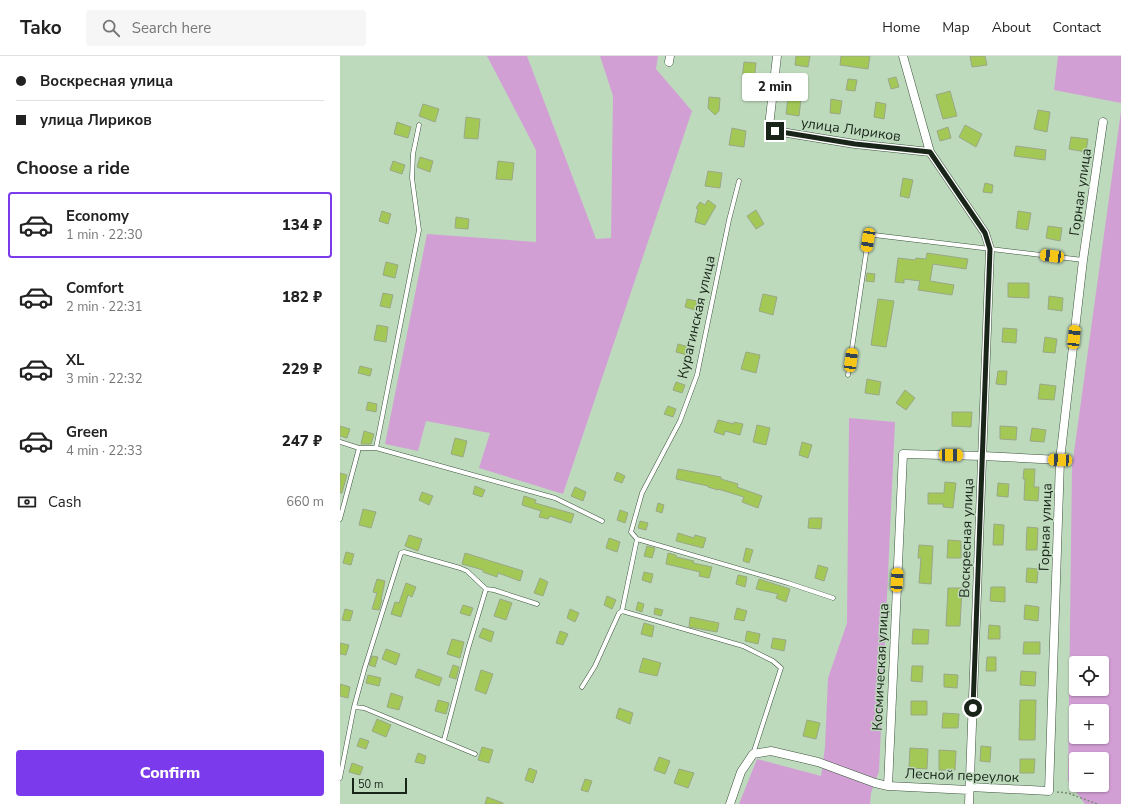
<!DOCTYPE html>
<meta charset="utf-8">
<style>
body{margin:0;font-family:"Nunito Sans",sans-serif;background:#f6f6f6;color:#222;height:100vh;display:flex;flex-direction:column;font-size:15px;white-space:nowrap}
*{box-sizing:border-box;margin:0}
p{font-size:13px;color:#767676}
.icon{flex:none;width:22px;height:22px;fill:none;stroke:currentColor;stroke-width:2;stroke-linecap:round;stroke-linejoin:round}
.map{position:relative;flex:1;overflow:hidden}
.sheet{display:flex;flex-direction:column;background:#fff;width:340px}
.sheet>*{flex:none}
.hud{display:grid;align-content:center;height:88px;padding:0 16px;background:#fff}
.buttons{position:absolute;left:729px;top:600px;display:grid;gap:8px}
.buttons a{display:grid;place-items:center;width:40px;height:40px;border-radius:4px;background:#fff;box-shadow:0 1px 3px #0004;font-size:20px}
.scale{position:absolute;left:12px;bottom:10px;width:55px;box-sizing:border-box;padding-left:4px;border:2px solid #1a251a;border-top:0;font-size:11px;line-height:14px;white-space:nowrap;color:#1a251a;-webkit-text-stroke:3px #bedabd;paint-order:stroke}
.end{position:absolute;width:18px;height:18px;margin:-9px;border:5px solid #1a251a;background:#fff;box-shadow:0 0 0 2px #fff}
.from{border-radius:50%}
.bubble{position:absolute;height:28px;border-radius:4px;background:#fff;box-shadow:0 1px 3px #0004;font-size:13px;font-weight:800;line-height:28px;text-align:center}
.car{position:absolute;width:12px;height:24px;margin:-12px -6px;border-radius:5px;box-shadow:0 0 3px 1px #0007;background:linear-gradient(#f5c518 24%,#345 0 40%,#f5c518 0 76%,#345 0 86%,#f5c518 0)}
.hud b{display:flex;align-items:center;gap:14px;height:38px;font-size:15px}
.hud b+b{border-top:1px solid #e0e0e0}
.hud i{width:10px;height:10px;background:#222}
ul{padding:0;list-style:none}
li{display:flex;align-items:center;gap:12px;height:66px;margin:0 8px 6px;padding:0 8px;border:2px solid transparent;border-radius:4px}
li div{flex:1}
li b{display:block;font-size:15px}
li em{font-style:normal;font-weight:800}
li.selected{border-color:#7c3aed}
li>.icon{width:36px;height:36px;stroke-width:1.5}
h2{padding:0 16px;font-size:18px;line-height:48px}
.pay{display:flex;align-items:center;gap:10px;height:44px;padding:0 16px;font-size:15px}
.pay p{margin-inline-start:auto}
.action{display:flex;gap:8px;margin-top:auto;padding:8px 16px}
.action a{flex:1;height:46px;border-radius:4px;background:#7c3aed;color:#fff;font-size:16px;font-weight:800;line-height:46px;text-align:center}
header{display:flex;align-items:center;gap:24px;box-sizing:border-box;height:56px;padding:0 20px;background:#fff;border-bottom:1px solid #e0e0e0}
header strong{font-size:19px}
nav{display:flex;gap:22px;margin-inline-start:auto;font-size:14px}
.search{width:280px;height:36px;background:#f6f6f6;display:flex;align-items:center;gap:10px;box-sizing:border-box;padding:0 14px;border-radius:4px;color:#767676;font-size:15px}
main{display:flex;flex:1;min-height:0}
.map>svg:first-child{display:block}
.green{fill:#d29fd5;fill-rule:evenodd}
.building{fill:#a3c856;stroke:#9ba886}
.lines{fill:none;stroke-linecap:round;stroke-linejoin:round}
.service-casing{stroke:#3b533b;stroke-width:5}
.minor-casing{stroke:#3b533b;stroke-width:9}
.path{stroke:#758974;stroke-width:1.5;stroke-dasharray:2 2;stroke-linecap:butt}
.service{stroke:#fff;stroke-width:4}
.minor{stroke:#fff;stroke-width:8}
.route{stroke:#1a251a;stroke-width:5}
.labels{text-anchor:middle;stroke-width:3;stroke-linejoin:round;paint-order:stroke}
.street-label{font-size:14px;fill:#1a251a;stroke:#bedabd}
</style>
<header>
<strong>Tako</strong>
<div class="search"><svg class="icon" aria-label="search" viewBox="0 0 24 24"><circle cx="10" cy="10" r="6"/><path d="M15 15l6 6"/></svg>Search here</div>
<nav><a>Home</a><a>Map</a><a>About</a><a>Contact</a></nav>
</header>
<main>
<section class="sheet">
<div class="hud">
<b><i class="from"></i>Воскресная улица</b>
<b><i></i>улица Лириков</b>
</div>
<h2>Choose a ride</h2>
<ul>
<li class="selected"><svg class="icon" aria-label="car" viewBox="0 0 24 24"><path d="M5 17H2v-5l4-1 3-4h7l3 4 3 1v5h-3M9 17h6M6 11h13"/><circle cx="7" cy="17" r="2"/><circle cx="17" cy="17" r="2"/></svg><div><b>Economy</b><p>1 min · 22:30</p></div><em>134 ₽</em></li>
<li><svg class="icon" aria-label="car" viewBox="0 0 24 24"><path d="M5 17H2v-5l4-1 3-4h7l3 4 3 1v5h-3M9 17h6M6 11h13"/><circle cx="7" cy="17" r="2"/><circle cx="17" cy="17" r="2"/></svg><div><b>Comfort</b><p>2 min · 22:31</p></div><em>182 ₽</em></li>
<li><svg class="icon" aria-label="car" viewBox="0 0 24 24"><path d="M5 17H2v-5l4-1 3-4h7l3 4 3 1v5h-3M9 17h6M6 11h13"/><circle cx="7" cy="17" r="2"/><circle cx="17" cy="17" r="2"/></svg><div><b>XL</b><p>3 min · 22:32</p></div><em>229 ₽</em></li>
<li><svg class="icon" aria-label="car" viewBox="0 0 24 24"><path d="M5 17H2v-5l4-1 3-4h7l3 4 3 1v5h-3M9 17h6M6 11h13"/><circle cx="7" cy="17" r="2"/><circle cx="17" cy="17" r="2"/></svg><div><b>Green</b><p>4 min · 22:33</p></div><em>247 ₽</em></li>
</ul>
<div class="pay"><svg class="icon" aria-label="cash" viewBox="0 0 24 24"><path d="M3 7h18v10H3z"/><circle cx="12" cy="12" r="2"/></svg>Cash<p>660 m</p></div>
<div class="action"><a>Confirm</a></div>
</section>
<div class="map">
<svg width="781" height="748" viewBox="0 0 781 748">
<rect width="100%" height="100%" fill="#bedabd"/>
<!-- green -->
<path class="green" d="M147 0H187L256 183 271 182 273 40 260 0H318L316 13 352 55 223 438 139 412 150 377 86 365 78 395 45 388 87 178 196 186V94Z
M718 0H781V47L714 34Z
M781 55V748H745L728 725 732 411ZM736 607H762V633H736ZM736 655H762V681H736ZM736 703H762V729H736Z
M509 362 555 366 539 715 531 737 530 748H399L417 703 481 720 485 691 488 622 507 567Z"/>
<!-- building -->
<path class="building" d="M456 0H470L468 11 455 9Z
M501 0H530L528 13 500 9Z
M630 0H645L647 9 632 11Z
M404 6 416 7 414 25 402 23Z
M556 21 559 31 551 33 548 23Z
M508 23 517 24 515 35 506 34Z
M610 35 617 60 603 63 596 39Z
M369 41 380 42 379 55 375 59 368 52Z
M448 41 461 43 459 60 446 58Z
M491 43 502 45 500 58 490 57Z
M536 46 546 48 544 63 534 61Z
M83 48 99 53 95 66 79 60Z
M698 54 710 56 707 76 694 73Z
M126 61 140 63 138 83 124 82Z
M57 66 71 71 68 82 54 78Z
M625 69 642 78 636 91 619 81Z
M608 71 611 82 600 85 597 75Z
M392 72 406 75 404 91 389 89Z
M731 81 748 83 746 96 729 93Z
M676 90 706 94 705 104 674 100Z
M80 101 93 105 90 116 77 111Z
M53 105 65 109 62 118 50 114Z
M158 105 174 107 172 124 156 123Z
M368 115 382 117 380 132 365 130Z
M563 122 573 124 569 142 560 140Z
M645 127 653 129 652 137 643 136Z
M368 144 376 150 365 169 355 166 358 153 356 152 360 146 365 149Z
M416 154 424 168 416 173 407 160Z
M42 155 51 158 48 168 39 165Z
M678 155 691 157 688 174 676 172Z
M116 161 129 163 128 173 115 172Z
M708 170 722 172 720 185 706 182Z
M587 197 628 203 626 213 593 208 590 225 614 229 612 239 578 234 580 225 564 223V227L555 226 558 202 575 204 576 202 586 203Z
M46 206 58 209 55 222 43 219Z
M527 217 535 218 534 226 526 225Z
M668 227H689V242L668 241Z
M43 237 53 239 50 252 40 250Z
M423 238 437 241 433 259 419 255Z
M709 240 723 242 722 255 708 253Z
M347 243 357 245 355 254 345 251Z
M538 243 554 245 546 291 531 289Z
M37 269 48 271 46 286 34 284Z
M663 272 677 273 676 287 662 286Z
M705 281 717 283 715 297 703 296Z
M338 288 349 291 347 299 336 296Z
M406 296 420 299 416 317 401 313Z
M20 310 32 313 30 320 18 317Z
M658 315H667L666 329 656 328Z
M527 323 541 326 539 339 525 337Z
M336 326 345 329 342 337 333 334Z
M700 328 716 330 714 344 698 343Z
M565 334 575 342 566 354 556 347Z
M28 346 37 348 36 356 26 354Z
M328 350 336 353 333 361 324 358Z
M612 356H632L631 371 612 370Z
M378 364 394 368V366L403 368 400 379 385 375 384 379 374 376Z
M417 369 430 372 426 389 413 386Z
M0 370 10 373 7 382 0 380Z
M660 370 677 371 676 384 660 383Z
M692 372 706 374 704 386 690 385Z
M24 375 34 378 31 388H21Z
M115 382 127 385 123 401 111 398Z
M462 386 472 389 468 402 459 399Z
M338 413 381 421V423L398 428 397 431 422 440 418 452 402 446 404 441 378 433V434L368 431V430L336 423Z
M684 413H695L694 431H699L698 445 684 444 685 423H683Z
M277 416 285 420 282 427 274 424Z
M0 417 7 419 2 437H0Z
M605 426 616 427 613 452 603 451V448H588V437H604Z
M658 427 669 428 668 441 657 440Z
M135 430 145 434 142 441 133 438Z
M235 431 246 436 243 445 231 440Z
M82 436 93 440 89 449 79 444Z
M184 440 196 444 195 447 234 458 231 467 210 460 208 463 199 461 201 455 182 449Z
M318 447 324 449 322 457 316 455Z
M23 453 36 456 31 472 19 469Z
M280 454 288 457 285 467 277 464Z
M469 462H482L481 473 468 472Z
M300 465 308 467 306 474 298 472Z
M654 468 664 469 663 489H653Z
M687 471 698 472 697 494H686Z
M338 477 354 482 355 479 366 482 363 492 336 485Z
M69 479 82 483 78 495 65 490Z
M269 482 280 486 277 496 266 492Z
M608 484 621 485V502H607Z
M579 489 593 490 591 528 579 527 581 502H578Z
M307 490 315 492 312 502 304 500Z
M406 492 413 494 409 507 403 505Z
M6 496 14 498 11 509 3 507Z
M125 497 183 515 180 525 158 517 157 521 143 516V514L122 508Z
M328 497 336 499V501L354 505 353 507 372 511 369 522 359 520 360 516 326 508Z
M478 509 488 512 484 525 475 522Z
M687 512 698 513 697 527 686 526Z
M304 516 313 518 311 527 302 524Z
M398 519 407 521 405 531 396 528Z
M200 522 208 526 203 540 194 537Z
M37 523 45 525 41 544H42L39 554 32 553 37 537 33 536Z
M419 523 450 533 446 546 436 542 438 538 416 533Z
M66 527 76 531 72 541 68 539 61 561 51 558 55 546 59 547Z
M651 531H665V546L650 545Z
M608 532H622L620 570H606Z
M267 540 276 544 272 553 264 549Z
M160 543 172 547 166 564 154 560Z
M298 546 304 548 302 556 296 554Z
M123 549 133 552 130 560 120 557Z
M685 549 699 551 698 565 684 563Z
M315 552 323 554 321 560 314 558Z
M397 552 407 555 404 565 394 563Z
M5 553 13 555 10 565 2 564Z
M230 553 239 557 235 566 227 562Z
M350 561 379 567 377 576 349 571Z
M304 567 314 570 312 581 301 578Z
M649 569 660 570V583H648Z
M143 572 154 576 151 586 139 581Z
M573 573 589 574 588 588H572Z
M220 575 228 578 223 589 216 587Z
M407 575 420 578 418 588 405 585Z
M433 582 446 584 444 595 431 592Z
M112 583 124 586 120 602 107 598Z
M684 586H700V598H683Z
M0 587 9 589 6 599 0 598Z
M46 593 60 598 56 609 42 603Z
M32 600 38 601 35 611 29 609Z
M647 601H656V615H646Z
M303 602 321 607 317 620 299 616Z
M113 609 119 611 116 623 109 621Z
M572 610H583L582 626 571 625Z
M78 613 102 622 99 630 75 621Z
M141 614 153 618 146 638 135 634Z
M681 615 696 616 695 630 680 629Z
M604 618 618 619 617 632 604 631Z
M28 619 41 622 39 630 26 627Z
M0 628 10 631 8 642 0 640Z
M51 637 63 641 59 654 47 651Z
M98 644 109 647 106 658 95 655Z
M680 644H696L695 684H679Z
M571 645H587V659H571Z
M279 652 293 657 290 668 276 662Z
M603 657 619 658 618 672H602Z
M37 663 51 669 46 681 32 675Z
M467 664 480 667 476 683 463 680Z
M20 682 29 685 26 693 17 690Z
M641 690 651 691 650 706 640 705Z
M142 691 153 694 149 707 138 704Z
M570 692 588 693 587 713 569 712Z
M599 694 616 695 615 714H599Z
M78 697 86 700 84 708 75 706Z
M319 701 330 705 325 718 314 714Z
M680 703H695L694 717H680Z
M12 707 23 711 20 719 9 716Z
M189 712 197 715 193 727 185 724Z
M339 713 354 717 348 732 334 727Z
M245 723 252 725 248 736 241 734Z
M147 741 163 747V748H145Z"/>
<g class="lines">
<!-- service casing -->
<g class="service-casing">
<path id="service" d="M508 319 528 184 534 179 743 204
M0 386 19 392 0 463
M19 392H36L79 174 72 122 73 98 79 69
M36 392 215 442 262 465
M297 483 448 527 493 542
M282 555 297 483 291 476 302 437 340 365 357 319 389 164 399 125
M242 631 255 610 279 557 282 555 403 590 433 605 441 612 413 698
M14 651 24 652 135 698
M104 684 128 593 146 533
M0 722 14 651 25 611 61 497 64 496 120 512 127 515 146 533 154 534 197 548"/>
</g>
<!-- minor casing -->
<g class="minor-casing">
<path id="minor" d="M437 0 429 70 431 73 435 75 515 88 590 96
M563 0 590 96 645 177 650 193 629 748
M329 6 330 0
M548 730 563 398 643 400 720 404
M390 748 401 716 413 698 431 695 478 706 535 727 548 730 629 734 630 731 709 735 720 404 743 204 763 66"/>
</g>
<!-- path -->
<path class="path" d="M717 736 728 737 757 748"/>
<!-- service -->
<use href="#service" class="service"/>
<!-- minor -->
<use href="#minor" class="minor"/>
</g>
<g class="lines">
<!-- route -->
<path class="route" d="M435 75 515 88 590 96 645 177 650 193 633 652"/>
</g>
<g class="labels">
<!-- street labels -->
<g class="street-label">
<text transform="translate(511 73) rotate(8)" y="5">улица Лириков</text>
<text transform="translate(740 136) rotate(-82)" y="5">Горная улица</text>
<text transform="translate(356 261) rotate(-77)" y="5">Курагинская улица</text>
<text transform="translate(705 471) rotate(-88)" y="5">Горная улица</text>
<text transform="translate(626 482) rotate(-88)" y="5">Воскресная улица</text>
<text transform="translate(540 611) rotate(-87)" y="5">Космическая улица</text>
<text transform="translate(622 719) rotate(2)" y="5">Лесной переулок</text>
</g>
</g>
</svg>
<div class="buttons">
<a><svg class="icon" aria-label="locate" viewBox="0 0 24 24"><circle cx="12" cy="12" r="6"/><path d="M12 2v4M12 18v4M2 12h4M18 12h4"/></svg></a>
<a>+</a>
<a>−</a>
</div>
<div class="scale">50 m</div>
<i class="end from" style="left:633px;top:652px"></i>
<i class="end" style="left:435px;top:75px"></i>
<div class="bubble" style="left:402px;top:17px;width:66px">2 min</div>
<i class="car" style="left:528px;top:184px;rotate:189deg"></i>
<i class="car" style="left:712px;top:200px;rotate:277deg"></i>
<i class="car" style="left:734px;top:281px;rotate:6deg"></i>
<i class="car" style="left:511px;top:304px;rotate:8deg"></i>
<i class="car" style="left:611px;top:399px;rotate:91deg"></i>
<i class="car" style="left:720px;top:404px;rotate:273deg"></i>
<i class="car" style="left:557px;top:524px;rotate:3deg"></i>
</div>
</main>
